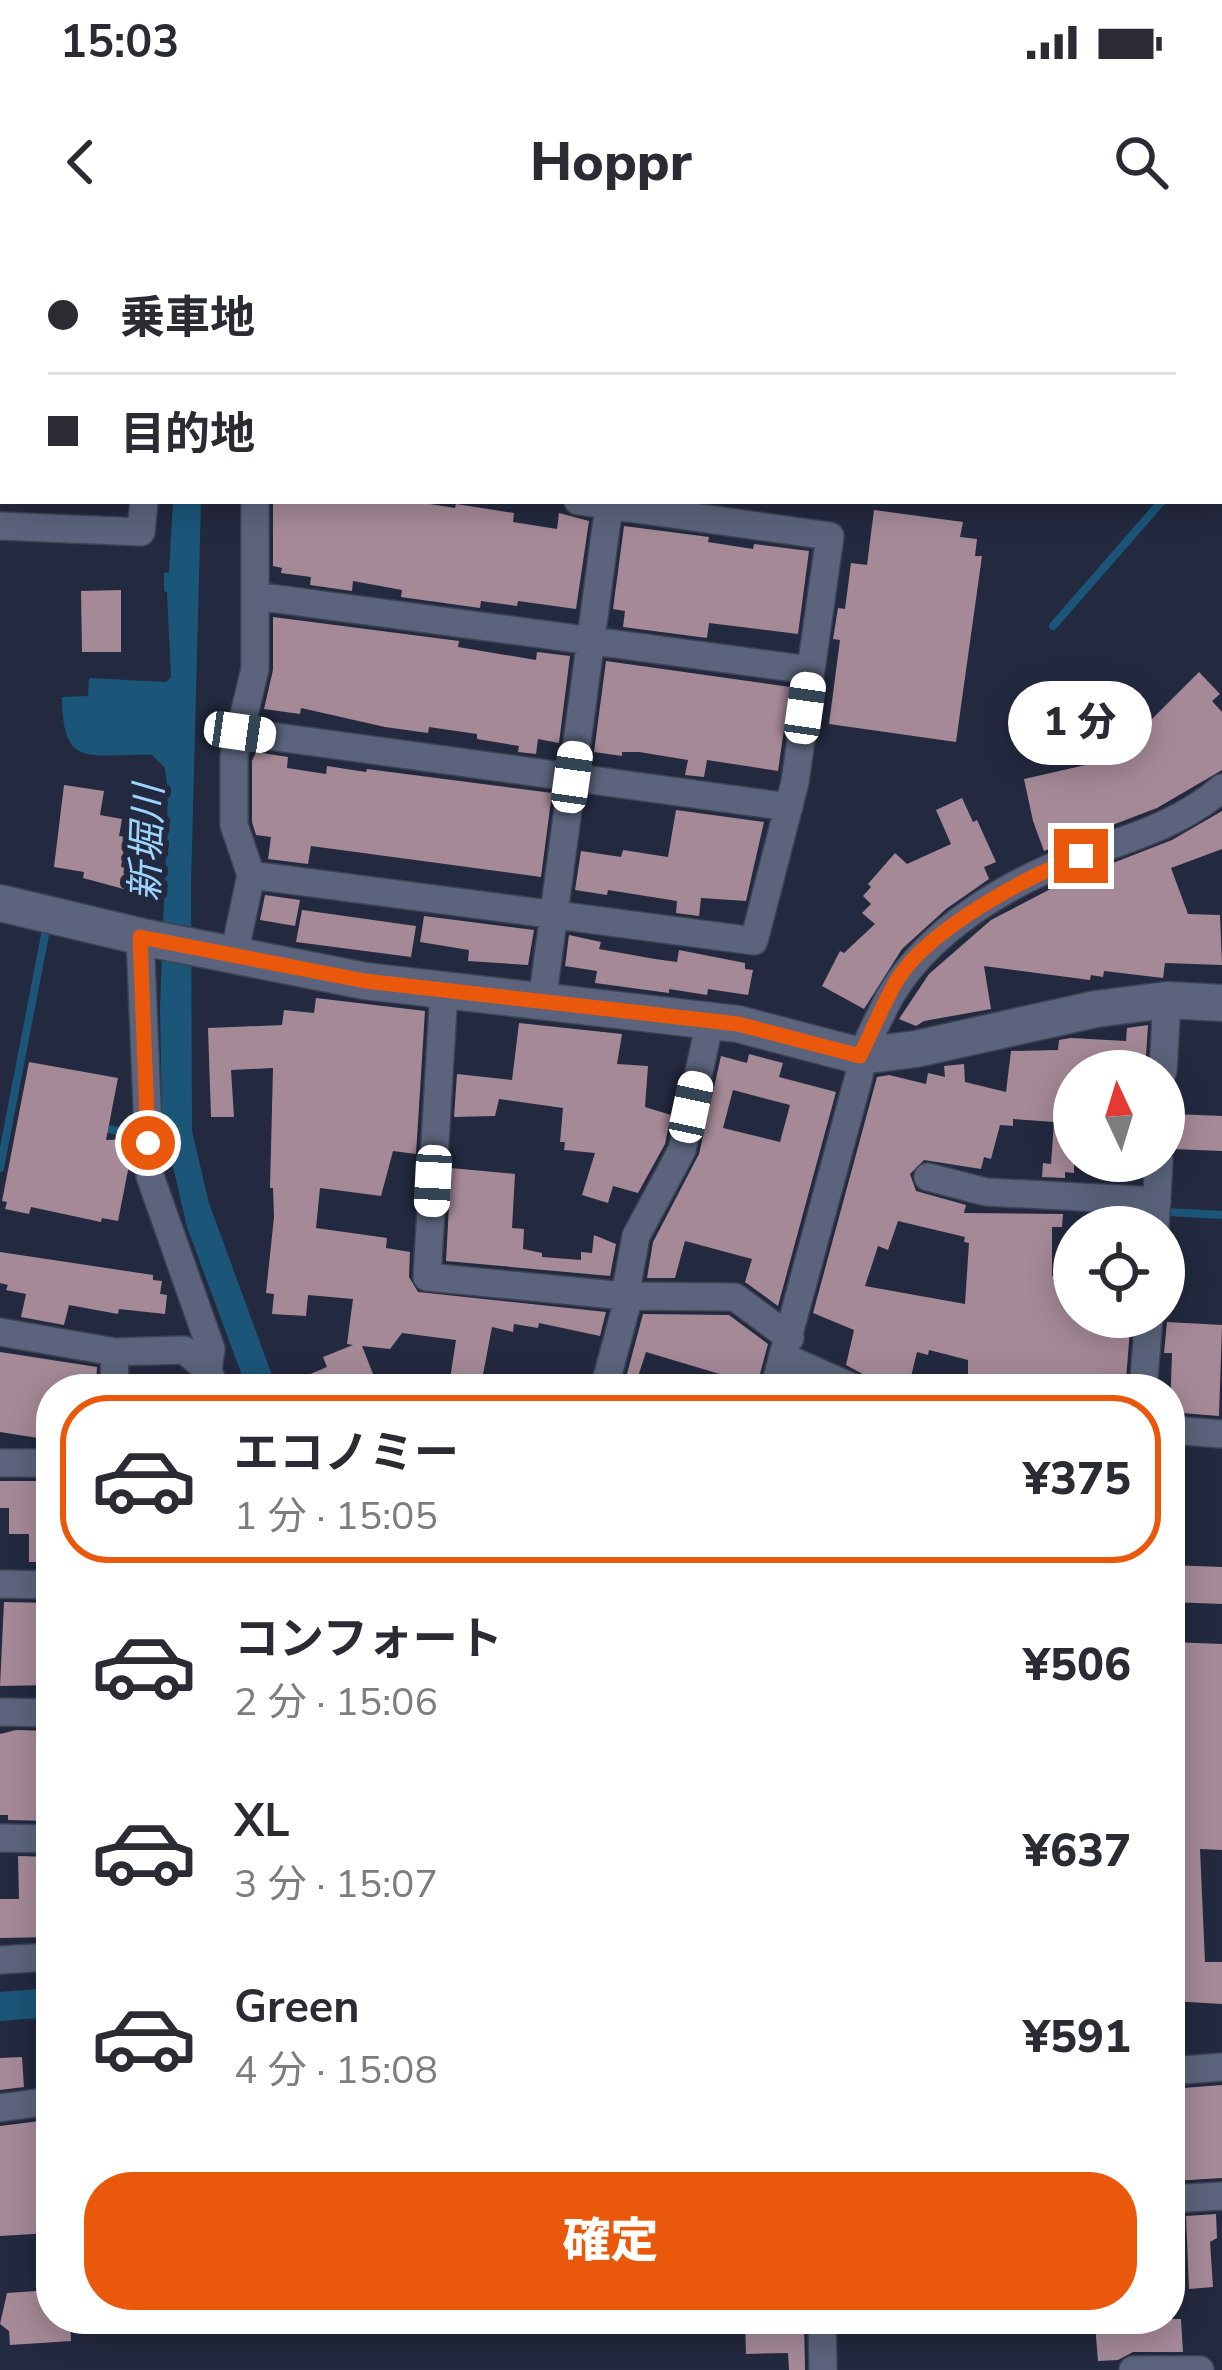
<!DOCTYPE html>
<html lang="ja">
<meta charset="utf-8">
<style>
body{margin:0;font-family:"Nunito Sans","Noto Sans JP",sans-serif;background:#f2f2f3;color:#2b2b33;height:100vh;display:flex;flex-direction:column;font-size:45px;white-space:nowrap}
*{box-sizing:border-box;margin:0}
p{font-size:39px;color:#7c7c81}
.icon{flex:none;width:66px;height:66px;fill:none;stroke:currentColor;stroke-width:2;stroke-linecap:round;stroke-linejoin:round}
.map{position:relative;flex:1;overflow:hidden}
.panel{position:absolute;left:36px;top:1134px;width:1149px;height:960px;display:flex;flex-direction:column;background:#fff;border-radius:48px;box-shadow:0 6px 30px #0003}
.panel>*{flex:none}
.hud{position:absolute;left:0px;top:0px;width:1224px;height:264px;box-shadow:0 6px 30px #0003;display:grid;align-content:center;height:264px;padding:0 48px;background:#fff}
.needle{width:78px;rotate:356deg}
.fabs{position:absolute;left:1053px;top:810px;display:grid;gap:24px}
.fabs a{display:grid;place-items:center;width:132px;height:132px;border-radius:50%;background:#fff;box-shadow:0 6px 30px #0003;font-size:60px}
.end{position:absolute;width:54px;height:54px;margin:-27px;border:15px solid #ea580c;background:#fff;box-shadow:0 0 0 6px #fff}
.from{border-radius:50%}
.bubble{position:absolute;height:84px;border-radius:42px;background:#fff;box-shadow:0 6px 30px #0003;font-size:39px;font-weight:800;line-height:84px;text-align:center}
.car{position:absolute;width:36px;height:72px;margin:-36px -18px;border-radius:15px;box-shadow:0 0 9px 3px #0007;background:linear-gradient(#fff 24%,#345 0 40%,#fff 0 76%,#345 0 86%,#fff 0)}
.hud b{display:flex;align-items:center;gap:42px;height:114px;font-size:45px}
.hud b+b{border-top:3px solid #e1e1e2}
.hud i{width:30px;height:30px;background:#2b2b33}
ul{padding:21px 0 0;list-style:none}
li{display:flex;align-items:center;gap:36px;height:168px;margin:0 24px 18px;padding:0 24px;border:6px solid transparent;border-radius:48px}
li div{flex:1}
li b{display:block;font-size:45px}
li em{font-style:normal;font-weight:800}
li.selected{border-color:#ea580c}
li>.icon{width:108px;height:108px;stroke-width:1.5}
.button{display:flex;gap:24px;margin-top:auto;padding:24px 48px}
.button a{flex:1;height:138px;border-radius:48px;background:#ea580c;color:#fff;font-size:48px;font-weight:800;line-height:138px;text-align:center}
.status{display:flex;justify-content:space-between;align-items:center;height:84px;padding:0 60px;background:#fff;direction:ltr}
.status svg{height:33px;fill:currentColor}
header{display:flex;justify-content:space-between;align-items:center;height:156px;padding:0 48px;background:#fff;font-size:54px;font-weight:800}
.map>svg:first-child{display:block}
.water{fill:#1b5679}
.lines{fill:none;stroke-linecap:round;stroke-linejoin:round}
.stream{stroke:#1b5679;stroke-width:8}
.building{fill:#a58997;fill-rule:evenodd}
.street-casing{stroke:#3d4355;stroke-width:30}
.secondary-casing{stroke:#3d4355;stroke-width:39}
.street{stroke:#5b647c;stroke-width:27}
.secondary{stroke:#5b647c;stroke-width:36}
.route{stroke:#ea580c;stroke-width:15}
.labels{text-anchor:middle;stroke-width:12;stroke-linejoin:round;paint-order:stroke}
.water-label{font-size:39px;font-style:italic;fill:#9cd5fd;stroke:#23293f}
</style>
<div class="status"><b>15:03</b><svg viewBox="0 0 49 12"><path d="M0 12V9h3v3zM5 12V6h3v6zM10 12V3h3v9zM15 12V0h3v12zM26 1h20v11H26zM47 4h2v5h-2z"/></svg></div>
<header><svg class="icon" aria-label="back" viewBox="0 0 24 24"><path d="M15 5l-7 7 7 7"/></svg>Hoppr<svg class="icon" aria-label="search" viewBox="0 0 24 24"><circle cx="10" cy="10" r="6"/><path d="M15 15l6 6"/></svg></header>
<div class="map">
<svg width="1222" height="2130" viewBox="0 0 1222 2130">
<rect width="100%" height="100%" fill="#23293f"/>
<!-- water -->
<path class="water" d="M173 261H201L191 644 192 891 209 963 277 1149H247L187 987 162 879 160 768 168 554 165 528 152 515C94 512 62 533 62 457L88 456 89 438 166 442 171 437 167 352 164 351V333L169 332Z
M51 1748V1777L0 1781V1752Z"/>
<g class="lines">
<!-- stream -->
<path class="stream" d="M1221 129 1222 130
M1221 193 1222 192
M1053 386 1162 261
M102 888 131 893
M0 928 45 695
M1168 972 1222 975"/>
</g>
<!-- building -->
<path class="building" d="M273 261 417 262 455 268 456 264 514 273 513 282 557 289 559 273 589 281 576 369 518 361 517 366 481 361 480 368 401 357 402 350 353 341 352 351 310 345 311 337 281 333 282 328 273 326Z
M874 270 963 282 960 297 977 299 975 316H982L956 502 829 484 840 400 833 399 838 368 845 369 851 323 867 325Z
M624 286 709 297 708 302 753 309 754 304 809 311 798 394 709 383 707 398 623 387 625 371 613 369Z
M121 350V412H82L81 351Z
M273 377 459 401 458 407 536 420 537 412 570 416 559 503 538 499 536 514 518 512 519 506 477 499V494L429 487 428 493 385 487 301 468 300 474 264 469 273 430Z
M606 421 790 447 778 531 707 520 704 537 685 535 688 520 639 512H622V516L594 512Z
M1199 432 1220 454 1212 461 1222 472V530L1157 568 1044 611 1033 581 1024 539 1112 519Z
M256 512 288 517 287 528 326 534 327 526 366 532 367 529 552 553 541 637 311 606 308 624 268 619 271 597 256 595 252 582V521Z
M64 545 104 551 100 575 122 579 119 596 126 597 121 627 135 629 131 651 83 638 84 632 54 627Z
M962 558 973 582 977 580 996 622 984 627 989 639 946 669 902 709 864 769 822 746 840 711 844 713 875 684 862 673 871 664 863 656 871 647 868 644 895 613 907 624 951 604 936 570Z
M676 570 764 582 746 661 701 658 699 676 676 673 677 661 608 650 607 655 575 650 581 611 621 617 623 610 668 617Z
M1222 571V609L1171 628 1188 674 1220 675 1222 725 1165 723 1163 738 1104 731 1103 737 1091 735 1090 740 984 726 991 769 924 781 916 786 899 779 929 734 991 680 1064 642 1172 600Z
M265 655 300 660 295 686 260 680Z
M302 670 416 686 411 717 296 702Z
M424 676 534 690 528 725 468 721 469 710 420 702Z
M569 695 601 702 599 709 655 719 677 722 679 710 745 723V729L753 730 748 755 708 749 707 755 669 749V753L595 743 597 731 565 726Z
M316 758 425 771 416 914 393 911 381 956 320 948 316 988 387 998 386 1008 410 1012 409 1037 418 1052 606 1072 600 1096 539 1083 538 1088 514 1084 513 1092 492 1087 481 1145 450 1139 456 1100 402 1093 390 1109 362 1106 379 1149H275L327 1127 323 1117 353 1105 347 1104 353 1059 308 1055 306 1076 272 1074 274 1054 266 1053 274 977 273 948H270L273 828 231 830 234 877H211L208 788 282 785 284 770 314 773Z
M519 783 622 794 617 824 648 826 645 867 671 875 665 904 638 953 613 946 608 963 582 955 595 913 564 910 565 902H560L563 868 499 859 495 876 454 877 457 834 512 840Z
M1148 785 1145 831 1074 830V933L1065 932V938L1042 937 1043 923 1051 924 1054 882 1013 879V886L1000 885 991 919 984 917 981 929 924 920 910 934 916 951 966 965 964 973 1063 974 1062 987H1052V1036L1074 1038V1077H1131L1126 1140 1042 1139V1142L1027 1141 1026 1149H968V1120L929 1110 928 1115 917 1112 908 1149H874L870 1138 846 1125 854 1090 813 1073 877 837 889 835 926 844 928 833 945 837 944 826 964 824 965 842 1006 852 1011 811 1058 810 1059 800 1071 798 1126 801 1127 788ZM898 981 965 997 964 1002 969 1003 965 1064 865 1046 878 1006 888 1010Z
M749 814 783 823 779 837 836 852 778 1066 745 1042 752 1019 685 1001 675 1038H647L653 1002 699 914 721 816 747 823ZM733 850 790 865 780 902 723 888Z
M29 822 118 838 106 900 130 899 131 915 118 981 102 978 101 982 31 967 29 974 5 969 7 962 2 961Z
M1174 874 1222 876V911L1172 909Z
M451 928 515 934 512 988 524 989 523 1009 542 1013V1017L581 1020V1012L592 1013 594 995 616 1004 610 1036 446 1021Z
M0 1012 153 1035V1040L162 1041 160 1054 167 1055 165 1074 119 1069 118 1074 69 1065 64 1085 21 1077 26 1054 6 1050 8 1045 0 1043Z
M643 1074 729 1075 768 1104 756 1149H730L733 1138 646 1112 634 1149H623Z
M1167 1082 1222 1085 1219 1176 1170 1172 1172 1113H1164Z
M0 1112 97 1127 96 1149H51V1200L0 1192Z
M0 1241H51V1322H29V1294H9V1268H0Z
M1170 1325 1222 1327V1364L1170 1362Z
M4 1362 51 1363V1445L0 1446Z
M1170 1402 1222 1404V1610L1200 1609 1205 1722H1222V1764L1170 1761Z
M16 1490 51 1491V1581L8 1580V1575H0V1494Z
M18 1616 51 1617V1697L0 1698V1659H19Z
M22 1817 24 1847 0 1850V1818Z
M1222 1845V1938L1173 1941 1170 1849Z
M48 1880 51 1993 0 1996V1886Z
M1216 1974 1217 1998 1210 2002 1213 2047 1189 2049 1186 1976Z
M51 2050V2079H70L71 2101 10 2105 9 2091 0 2084 7 2053Z
M745 2079H804L805 2130H789L788 2113 746 2114Z
M1119 2079H1181L1183 2112H1133L1118 2120 1098 2121 1095 2085 1119 2084Z"/>
<g class="lines">
<!-- street casing -->
<g class="street-casing">
<path id="street" d="M94 0 102 3
M567 0 576 3
M854 3 863 0
M1177 3 1181 0
M0 286 141 292 144 261
M255 356 810 430
M240 492 789 567
M251 635 754 701 795 542 830 296 578 261
M140 697 150 936 211 1109 208 1130
M234 715 251 635 234 585V516L255 429V261
M444 750 427 1037 625 1056 735 1057 790 1098
M542 762 609 265
M1163 831 1167 760
M928 937 986 952 1157 961
M1155 987 1159 921
M625 1056 636 996 682 910 710 781
M0 1092 115 1112 184 1110 208 1130 215 1149
M784 1117 856 1149
M114 1149 115 1112
M604 1149 629 1056
M774 1149 859 836C861 810 873 791 884 768 916 702 990 653 1057 625 1114 602 1175 589 1222 548
M1143 1149 1149 1077
M1170 1190 1222 1194
M0 1223H51
M0 1344 51 1345
M0 1472 51 1473
M0 1598 51 1599
M0 1720 51 1717
M1170 1831 1222 1827
M0 1868 51 1861
M1170 1959 1222 1956
M822 2079 823 2130
M1133 2130H1200"/>
</g>
<!-- secondary casing -->
<g class="secondary-casing">
<path id="secondary" d="M0 663 147 698 365 741 738 784 860 816 916 809 1096 769 1167 760 1222 763"/>
</g>
<!-- street -->
<use href="#street" class="street"/>
<!-- secondary -->
<use href="#secondary" class="secondary"/>
</g>
<g class="lines">
<!-- route -->
<path class="route" d="M148 903 140 697 365 741 738 784 860 816C872 791 883 764 897 740 929 689 1025 637 1081 616"/>
</g>
<g class="labels">
<!-- water labels -->
<g class="water-label">
<text transform="translate(146 603) rotate(-88)" y="14">新堀川</text>
</g>
</g>
</svg>
<div class="fabs">
<a><svg class="needle" viewBox="-14 -14 28 28"><path d="M0-13l5 13h-10z" fill="#e53935"/><path d="M0 13l5-13h-10z" fill="#7c7c81"/></svg></a>
<a><svg class="icon" aria-label="locate" viewBox="0 0 24 24"><circle cx="12" cy="12" r="6"/><path d="M12 2v4M12 18v4M2 12h4M18 12h4"/></svg></a>
</div>
<i class="end from" style="left:148px;top:903px"></i>
<i class="end" style="left:1081px;top:616px"></i>
<div class="bubble" style="left:1008px;top:441px;width:144px">1 分</div>
<i class="car" style="left:805px;top:468px;rotate:8deg"></i>
<i class="car" style="left:240px;top:492px;rotate:98deg"></i>
<i class="car" style="left:572px;top:537px;rotate:8deg"></i>
<i class="car" style="left:691px;top:867px;rotate:12deg"></i>
<i class="car" style="left:433px;top:941px;rotate:183deg"></i>
<div class="hud">
<b><i class="from"></i>乗車地</b>
<b><i></i>目的地</b>
</div>
<section class="panel">
<ul>
<li class="selected"><svg class="icon" aria-label="car" viewBox="0 0 24 24"><path d="M5 17H2v-5l4-1 3-4h7l3 4 3 1v5h-3M9 17h6M6 11h13"/><circle cx="7" cy="17" r="2"/><circle cx="17" cy="17" r="2"/></svg><div><b>エコノミー</b><p>1 分 · 15:05</p></div><em>¥375</em></li>
<li><svg class="icon" aria-label="car" viewBox="0 0 24 24"><path d="M5 17H2v-5l4-1 3-4h7l3 4 3 1v5h-3M9 17h6M6 11h13"/><circle cx="7" cy="17" r="2"/><circle cx="17" cy="17" r="2"/></svg><div><b>コンフォート</b><p>2 分 · 15:06</p></div><em>¥506</em></li>
<li><svg class="icon" aria-label="car" viewBox="0 0 24 24"><path d="M5 17H2v-5l4-1 3-4h7l3 4 3 1v5h-3M9 17h6M6 11h13"/><circle cx="7" cy="17" r="2"/><circle cx="17" cy="17" r="2"/></svg><div><b>XL</b><p>3 分 · 15:07</p></div><em>¥637</em></li>
<li><svg class="icon" aria-label="car" viewBox="0 0 24 24"><path d="M5 17H2v-5l4-1 3-4h7l3 4 3 1v5h-3M9 17h6M6 11h13"/><circle cx="7" cy="17" r="2"/><circle cx="17" cy="17" r="2"/></svg><div><b>Green</b><p>4 分 · 15:08</p></div><em>¥591</em></li>
</ul>
<div class="button"><a>確定</a></div>
</section>
</div>
